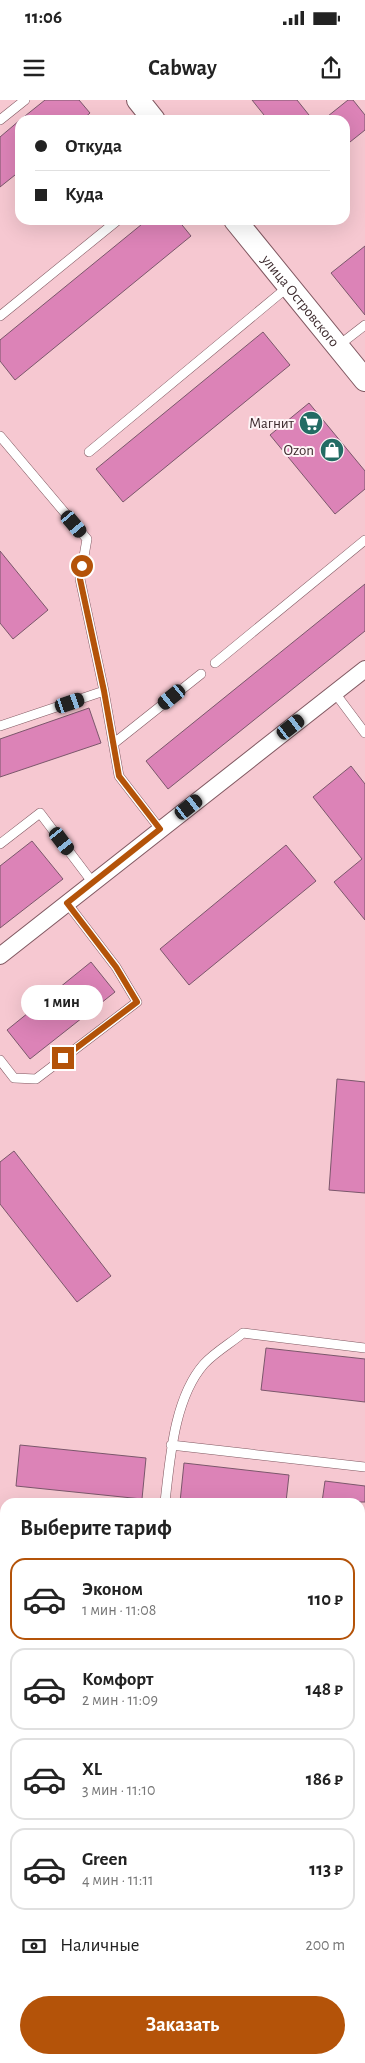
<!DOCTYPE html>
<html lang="ru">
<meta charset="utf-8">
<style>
body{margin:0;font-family:"Alegreya Sans",sans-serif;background:#f2f2f2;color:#222;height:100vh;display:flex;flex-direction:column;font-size:19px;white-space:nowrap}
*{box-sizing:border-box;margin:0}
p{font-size:16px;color:#767676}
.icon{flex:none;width:28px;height:28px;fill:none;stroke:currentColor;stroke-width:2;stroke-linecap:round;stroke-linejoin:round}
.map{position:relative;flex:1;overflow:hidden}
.panel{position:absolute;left:0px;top:1398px;width:365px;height:566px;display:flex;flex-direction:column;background:#fff;border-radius:15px 15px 0 0;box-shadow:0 5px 20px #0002}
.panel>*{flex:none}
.banner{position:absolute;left:15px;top:15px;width:335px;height:110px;border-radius:15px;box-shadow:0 5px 20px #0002;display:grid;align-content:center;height:110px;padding:0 20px;background:#fff}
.end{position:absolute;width:22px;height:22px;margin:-11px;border:6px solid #b45309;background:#fff;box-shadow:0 0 0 2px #fff}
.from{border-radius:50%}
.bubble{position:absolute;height:35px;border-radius:18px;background:#fff;box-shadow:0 5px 20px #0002;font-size:16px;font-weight:600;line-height:35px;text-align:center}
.car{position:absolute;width:15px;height:30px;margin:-15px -8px;border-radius:6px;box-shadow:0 0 4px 1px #0007;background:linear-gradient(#222 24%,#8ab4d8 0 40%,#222 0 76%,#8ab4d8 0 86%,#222 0)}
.banner b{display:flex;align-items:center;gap:18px;height:48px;font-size:19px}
.banner b+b{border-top:1px solid #e0e0e0}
.banner i{width:12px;height:12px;background:#222}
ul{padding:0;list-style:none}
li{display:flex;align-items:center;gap:15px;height:82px;margin:0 10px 8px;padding:0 10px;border:2px solid #e0e0e0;border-radius:15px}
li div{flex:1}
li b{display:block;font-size:19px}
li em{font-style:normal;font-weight:600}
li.current{border-color:#b45309}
li>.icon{width:45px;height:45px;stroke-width:1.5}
h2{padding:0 20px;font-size:22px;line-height:60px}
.pay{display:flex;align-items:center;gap:12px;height:55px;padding:0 20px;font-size:19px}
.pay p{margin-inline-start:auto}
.button{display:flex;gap:10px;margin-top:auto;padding:10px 20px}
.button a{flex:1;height:58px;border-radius:30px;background:#b45309;color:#fff;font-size:20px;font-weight:600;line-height:58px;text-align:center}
.status{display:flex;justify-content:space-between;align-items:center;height:35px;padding:0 25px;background:#fff;direction:ltr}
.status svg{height:14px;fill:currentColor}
header{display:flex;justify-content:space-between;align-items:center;height:65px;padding:0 20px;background:#fff;font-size:22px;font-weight:600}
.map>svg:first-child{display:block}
.building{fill:#dc83b7;stroke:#7b576b}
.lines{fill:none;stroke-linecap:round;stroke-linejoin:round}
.lane-casing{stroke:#805861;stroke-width:10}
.street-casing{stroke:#805861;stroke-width:18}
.secondary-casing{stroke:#805861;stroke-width:24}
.lane{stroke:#fff;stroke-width:9}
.street{stroke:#fff;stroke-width:16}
.secondary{stroke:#fff;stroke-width:22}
.route{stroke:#b45309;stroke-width:6}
.labels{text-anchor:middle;stroke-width:4;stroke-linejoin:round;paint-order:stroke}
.street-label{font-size:15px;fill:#3d2b2e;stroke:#fef4f6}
.poi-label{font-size:15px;fill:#3d2b2e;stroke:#fef4f6;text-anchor:end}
</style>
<div class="status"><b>11:06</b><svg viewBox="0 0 49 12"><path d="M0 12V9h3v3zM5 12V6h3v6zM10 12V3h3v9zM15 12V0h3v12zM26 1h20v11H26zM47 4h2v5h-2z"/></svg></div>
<header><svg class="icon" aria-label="menu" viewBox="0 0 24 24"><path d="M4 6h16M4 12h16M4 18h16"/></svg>Cabway<svg class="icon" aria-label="share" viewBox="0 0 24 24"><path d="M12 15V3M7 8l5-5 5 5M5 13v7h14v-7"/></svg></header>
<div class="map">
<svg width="365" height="1963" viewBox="0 0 365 1963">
<rect width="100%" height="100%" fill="#f6c8d1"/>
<!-- building -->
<path class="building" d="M45 0H79L90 13 82 20H20Z
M252 0H297L313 20H268Z
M348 0H353L365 15V30L345 46V20H323Z
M20 20V71L0 87V37Z
M147 120H178L191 136 15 280 0 261V240Z
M365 146V215L331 173Z
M263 232 290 265 123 402 96 369Z
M309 303 365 371V389L335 414 270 335Z
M0 451 48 510 13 539 0 523Z
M365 484V531L168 689 146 661Z
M89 608 101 643 0 677V639Z
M351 666 365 684V820L334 782 362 759 313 697Z
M32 741 63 779 0 828V766Z
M286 745 316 781 189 885 160 849Z
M91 862 115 892 30 959 7 930Z
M337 979 365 982V1093L329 1090Z
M14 1051 111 1176 77 1202 0 1104V1062Z
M266 1248 365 1259V1302L261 1290Z
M20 1345 146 1358 142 1399 16 1386Z
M184 1363 289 1375 286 1402H180Z
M325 1381 365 1386V1402H322Z"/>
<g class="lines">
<!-- lane casing -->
<g class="lane-casing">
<path id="lane" d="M0 20 25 0
M0 216 118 120
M338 246 365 225
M0 336 87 439 80 479 104 591
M89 352 289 186
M215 563 365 440
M335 593 365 633
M0 626 104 591 119 676 160 729
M113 644 201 574
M0 744 40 713 93 783
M0 960 14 978 36 979 137 902 116 867 67 803
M171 1345 365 1367
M165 1402C170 1359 174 1298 204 1264 215 1252 231 1243 243 1233L365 1248"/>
</g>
<!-- street casing -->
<g class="street-casing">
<path id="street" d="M0 856 365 569
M0 1438H5
M360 1478 365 1479"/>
</g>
<!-- secondary casing -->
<g class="secondary-casing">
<g id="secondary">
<path d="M138 0 154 20"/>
<path id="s1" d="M235 120 365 280"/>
</g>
</g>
<!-- lane -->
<use href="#lane" class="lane"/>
<!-- street -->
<use href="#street" class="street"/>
<!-- secondary -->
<use href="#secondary" class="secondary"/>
</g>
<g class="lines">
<!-- route -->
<path class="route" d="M63 958 137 902 116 867 67 803 160 729 119 676 104 591 80 479 82 466"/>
</g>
<!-- icons -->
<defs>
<g id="supermarket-disc" transform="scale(1.25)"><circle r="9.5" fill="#236c64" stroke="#fef4f6"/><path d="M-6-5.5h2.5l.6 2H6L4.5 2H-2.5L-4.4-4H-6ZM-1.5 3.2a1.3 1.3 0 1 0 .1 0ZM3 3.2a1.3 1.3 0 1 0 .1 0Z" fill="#fff"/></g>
<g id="shop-disc" transform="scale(1.25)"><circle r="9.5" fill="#236c64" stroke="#fef4f6"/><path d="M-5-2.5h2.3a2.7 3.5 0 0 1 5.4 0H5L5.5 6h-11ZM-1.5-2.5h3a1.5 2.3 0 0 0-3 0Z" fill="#fff"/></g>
</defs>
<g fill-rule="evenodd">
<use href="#supermarket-disc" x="311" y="323"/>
<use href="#shop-disc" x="332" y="350"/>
</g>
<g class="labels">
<!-- street labels -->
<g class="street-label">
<text dy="5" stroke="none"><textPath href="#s1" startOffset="104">улица Островского</textPath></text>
</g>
<!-- poi labels -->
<g class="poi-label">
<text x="294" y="328">Магнит</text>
<text x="314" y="355">Ozon</text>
</g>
</g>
</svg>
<i class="end from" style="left:82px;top:466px"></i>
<i class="end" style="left:63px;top:958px"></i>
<div class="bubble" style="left:21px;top:885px;width:82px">1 мин</div>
<i class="car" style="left:74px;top:424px;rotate:140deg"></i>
<i class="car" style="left:172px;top:597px;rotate:231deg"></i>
<i class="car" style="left:70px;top:603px;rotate:71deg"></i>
<i class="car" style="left:291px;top:627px;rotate:52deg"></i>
<i class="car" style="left:189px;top:707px;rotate:52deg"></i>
<i class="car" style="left:62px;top:741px;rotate:143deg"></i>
<div class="banner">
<b><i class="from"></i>Откуда</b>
<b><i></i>Куда</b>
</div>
<section class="panel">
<h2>Выберите тариф</h2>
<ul>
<li class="current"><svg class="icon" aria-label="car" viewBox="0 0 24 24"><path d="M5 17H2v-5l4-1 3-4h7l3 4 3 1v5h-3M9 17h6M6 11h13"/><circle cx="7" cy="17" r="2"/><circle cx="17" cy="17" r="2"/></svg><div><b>Эконом</b><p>1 мин · 11:08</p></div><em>110 ₽</em></li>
<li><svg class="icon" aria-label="car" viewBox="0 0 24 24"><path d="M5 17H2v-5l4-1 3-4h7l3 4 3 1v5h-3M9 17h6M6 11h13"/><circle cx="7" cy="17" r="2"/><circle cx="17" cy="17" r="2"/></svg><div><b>Комфорт</b><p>2 мин · 11:09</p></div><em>148 ₽</em></li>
<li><svg class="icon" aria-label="car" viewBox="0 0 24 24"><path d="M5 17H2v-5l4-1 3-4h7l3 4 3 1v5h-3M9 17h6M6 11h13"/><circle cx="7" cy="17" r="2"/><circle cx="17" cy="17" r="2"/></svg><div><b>XL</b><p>3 мин · 11:10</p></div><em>186 ₽</em></li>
<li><svg class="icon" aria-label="car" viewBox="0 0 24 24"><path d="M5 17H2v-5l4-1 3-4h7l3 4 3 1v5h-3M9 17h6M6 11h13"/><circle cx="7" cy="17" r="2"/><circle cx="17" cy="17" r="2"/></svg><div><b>Green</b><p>4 мин · 11:11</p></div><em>113 ₽</em></li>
</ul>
<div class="pay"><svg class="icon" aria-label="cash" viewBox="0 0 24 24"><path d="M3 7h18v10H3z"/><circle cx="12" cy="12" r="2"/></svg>Наличные<p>200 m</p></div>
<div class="button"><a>Заказать</a></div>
</section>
</div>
